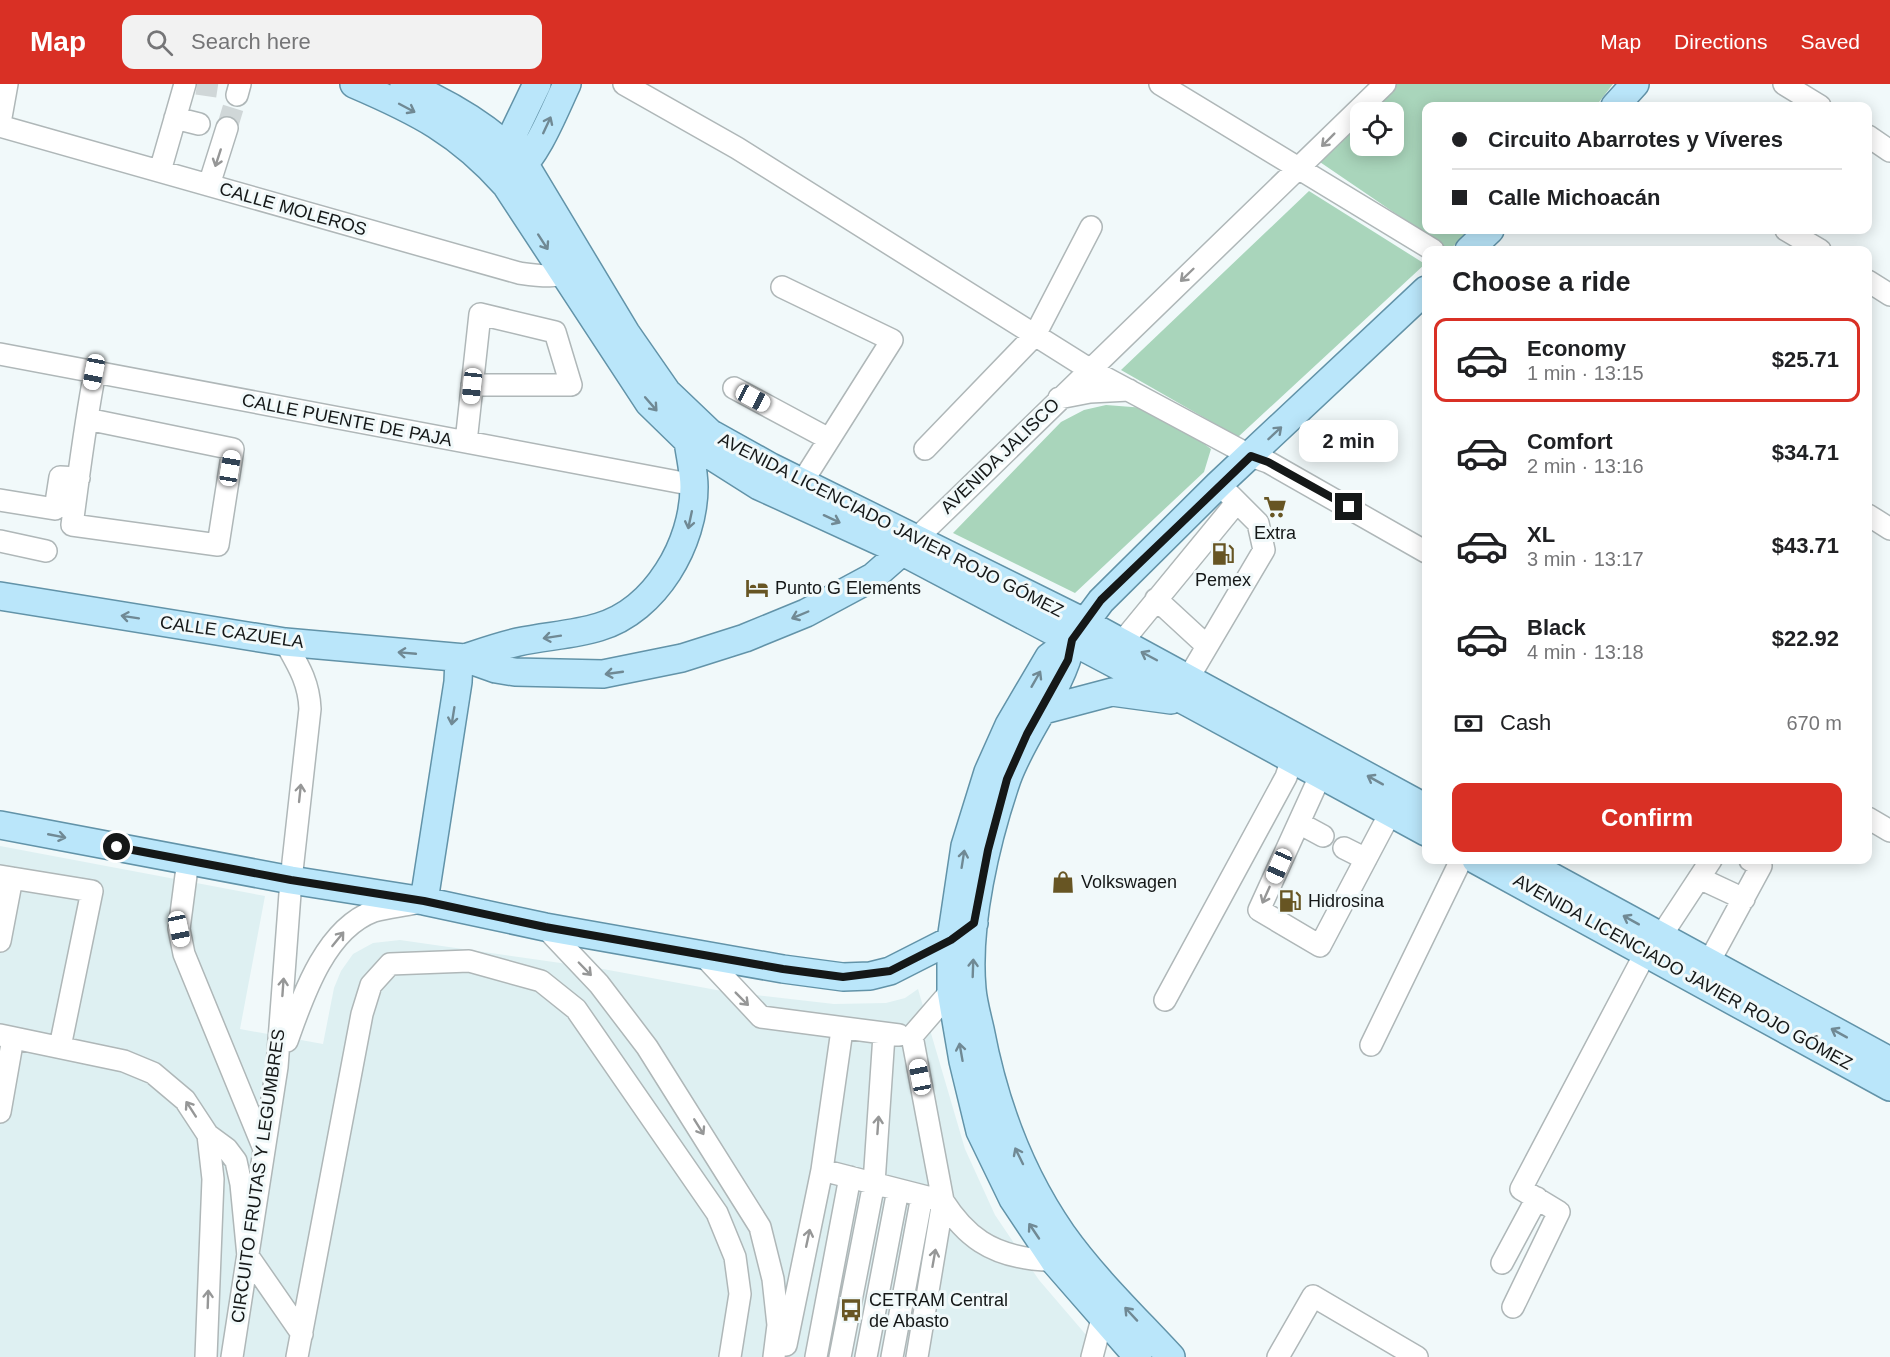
<!DOCTYPE html>
<meta charset="utf-8">
<style>
body{margin:0;font-family:Helvetica,sans-serif;background:#f2f2f2;color:#202124;height:100vh;display:flex;flex-direction:column;font-size:22px;white-space:nowrap}
*{box-sizing:border-box;margin:0}
p{font-size:20px;color:#757577}
.icon{flex:none;width:33px;height:33px;fill:none;stroke:currentColor;stroke-width:2;stroke-linecap:round;stroke-linejoin:round}
.map{position:relative;flex:1;overflow:hidden}
.sheet{position:absolute;left:1422px;top:162px;width:450px;height:618px;display:flex;flex-direction:column;background:#fff;border-radius:12px;box-shadow:0 3px 15px #0003}
.sheet>*{flex:none}
.hud{position:absolute;left:1422px;top:18px;width:450px;height:132px;border-radius:12px;box-shadow:0 3px 15px #0003;display:grid;align-content:center;height:132px;padding:0 30px;background:#fff}
.buttons{position:absolute;left:1350px;top:18px;display:grid;gap:12px}
.buttons a{display:grid;place-items:center;width:54px;height:54px;border-radius:12px;background:#fff;box-shadow:0 3px 15px #0003;font-size:30px}
.end{position:absolute;width:27px;height:27px;margin:-14px;border:8px solid #151818;background:#fff;box-shadow:0 0 0 3px #fff}
.from{border-radius:50%}
.bubble{position:absolute;height:42px;border-radius:12px;background:#fff;box-shadow:0 3px 15px #0003;font-size:20px;font-weight:800;line-height:42px;text-align:center}
.car{position:absolute;width:18px;height:36px;margin:-18px -9px;border-radius:8px;box-shadow:0 0 4px 2px #0007;background:linear-gradient(#fff 24%,#345 0 40%,#fff 0 76%,#345 0 86%,#fff 0)}
.hud b{display:flex;align-items:center;gap:21px;height:57px;font-size:22px}
.hud b+b{border-top:2px solid #e0e0e0}
.hud i{width:15px;height:15px;background:#202124}
ul{padding:0;list-style:none}
li{display:flex;align-items:center;gap:18px;height:84px;margin:0 12px 9px;padding:0 18px;border:3px solid transparent;border-radius:12px}
li div{flex:1}
li b{display:block;font-size:22px}
li em{font-style:normal;font-weight:800}
li.current{border-color:#d93025}
li>.icon{width:54px;height:54px;stroke-width:1.5}
h2{padding:0 30px;font-size:27px;line-height:72px}
.pay{display:flex;align-items:center;gap:15px;height:66px;padding:0 30px;font-size:22px}
.pay p{margin-inline-start:auto}
.cta{display:flex;gap:12px;margin-top:auto;padding:12px 30px}
.cta a{flex:1;height:69px;border-radius:12px;background:#d93025;color:#fff;font-size:24px;font-weight:800;line-height:69px;text-align:center}
header{display:flex;align-items:center;gap:36px;box-sizing:border-box;height:84px;padding:0 30px;background:#d93025;color:#fff}
header strong{font-size:28px}
nav{display:flex;gap:33px;margin-inline-start:auto;font-size:21px}
.search{width:420px;height:54px;background:#f2f2f2;display:flex;align-items:center;gap:15px;box-sizing:border-box;padding:0 21px;border-radius:12px;color:#757577;font-size:22px}
.map>svg:first-child{display:block}
.built{fill:#def0f2}
.green{fill:#a9d5bb;fill-rule:evenodd}
.lines{fill:none;stroke-linecap:round;stroke-linejoin:round}
.minor-tunnel{stroke:#d0d7d8;stroke-width:21;stroke-dasharray:21 10;stroke-linecap:butt}
.minor-casing{stroke:#afb7b8;stroke-width:24}
.major-casing{stroke:#6293a8;stroke-width:30}
.minor{stroke:#fff;stroke-width:21}
.major{stroke:#bae6fa;stroke-width:27}
.oneway{stroke:#708994}
.oneway2{stroke:#969797}
.route{stroke:#151818;stroke-width:8}
.labels{text-anchor:middle;stroke-width:6;stroke-linejoin:round;paint-order:stroke}
.street-label{font-size:18px;fill:#151818;stroke:#f1f9fa}
.poi-label{font-size:18px;fill:#151818;stroke:#f1f9fa;text-anchor:start}
</style>
<header>
<strong>Map</strong>
<div class="search"><svg class="icon" aria-label="search" viewBox="0 0 24 24"><circle cx="10" cy="10" r="6"/><path d="M15 15l6 6"/></svg>Search here</div>
<nav><a>Map</a><a>Directions</a><a>Saved</a></nav>
</header>
<div class="map">
<svg width="1890" height="1273" viewBox="0 0 1890 1273">
<rect width="100%" height="100%" fill="#f1f9fa"/>
<!-- built -->
<path class="built" d="M0 762 265 812 240 945 323 960 334 904 341 887 353 870 373 859 400 856 603 885 722 907 834 920 886 919 905 914 918 905 965 1065 995 1131 1039 1196 1105 1273H0Z"/>
<!-- green -->
<path class="green" d="M1389 0H1613L1596 22H1426V146H1471L1449 166 1314 74ZM1360 28H1394V62H1360Z
M1309 107 1425 180 1238 353 1121 286Z
M1106 321 1158 325 1211 365 1204 388 1075 509 953 449 1061 338 1084 326Z"/>
<g class="lines">
<!-- minor-tunnel -->
<path class="minor-tunnel" d="M197 0 230 5
M227 44 237 11"/>
<!-- minor casing -->
<g class="minor-casing">
<path id="minor" d="M624 0 737 64 1089 285 1251 372 1268 378 1426 468
M1160 0 1433 166
M1784 0 1820 22
M237 11 240 0
M175 34 199 40
M0 39 7 0
M0 42 519 189C540 192 558 195 577 185
M1868 52 1890 67
M160 87 185 0
M209 101 227 44
M1786 146 1820 166
M1868 197 1890 211
M782 203 892 256 794 411
M0 270 694 401
M734 304 829 355
M1059 314 1090 308 1129 306
M87 335 233 365 218 461 72 441C79 390 85 339 95 288
M466 358 480 230 555 248 571 301H472
M925 365 1035 251 1091 143
M0 416 55 425 60 393 79 394
M1868 431 1890 445
M916 455 1385 0
M0 457 46 467
M1156 515 1207 562
M1122 558 1237 418
M1189 593 1264 466 1258 439 1219 400
M1326 679 1259 826 1320 862 1397 716
M1868 734 1890 747
M1299 739 1323 752
M1344 764 1366 775
M188 776 179 845 184 870 264 1065
M0 792 92 807 60 963
M1699 794 1744 815
M545 843 599 900 647 963 760 1143 773 1195 778 1241 774 1273
M1661 852 1711 776
M0 857 12 794
M703 871 761 933 899 951
M1709 878 1761 782 1750 776
M1165 916 1286 693 1292 675
M0 951 124 977 153 989 185 1016 208 1051 213 1095 206 1273
M287 957C303 912 325 845 374 827 387 823 402 822 415 819
M1371 961 1461 776
M0 1028 13 954
M208 1051 227 1065 236 1077 241 1100 248 1172 302 1250
M822 1086 943 1117C966 1153 991 1170 1033 1175 1044 1176 1053 1178 1065 1175
M1502 1179 1537 1114
M1513 1223 1559 1128 1521 1105 1646 868
M786 1261 822 1086 842 946
M232 1273 277 983 291 796 310 625C309 598 298 581 285 558
M297 1273 362 930 371 901 390 880 469 877 541 897 576 925 717 1129 735 1173 740 1210 730 1273
M816 1273 850 1093
M840 1273 874 1099 884 951
M866 1273 898 1106
M892 1273 922 1112
M917 1273 943 1117 912 952 951 907
M1092 1273 1102 1235
M1278 1273 1313 1212 1417 1273"/>
</g>
<!-- major casing -->
<g class="major-casing">
<path id="major" d="M354 0C417 27 459 48 506 101L649 319 688 357 759 402 903 468 1189 619 1426 748
M404 0C448 19 493 44 525 81L626 249 667 308 710 349 771 383 1084 538 1426 724
M1615 22 1635 0
M500 77 537 0
M514 92C539 67 552 32 567 0
M1469 166 1490 146
M0 512 285 558 465 574 496 585 515 588 603 590 682 574 745 554 806 529 873 493 914 457
M1071 560C1062 604 1023 650 1007 695 986 756 966 841 972 905 973 918 977 932 980 945 994 1019 1019 1088 1062 1150 1094 1195 1134 1233 1171 1273
M465 574C483 568 500 562 518 558 545 552 573 551 599 543 656 526 694 459 694 403 694 388 690 372 688 357
M1040 627 1112 608 1171 616
M0 741 291 796 424 817 545 843 783 885 843 893 870 892 890 887 951 856 974 839
M1476 776 1890 1003
M1521 776 1890 977
M424 817 458 598 459 574
M1138 1273 1055 1178 1013 1115 980 1047 963 977 951 907V856L965 762 988 688 1009 641 1049 573 1072 556 1101 517 1219 400 1426 206"/>
</g>
<!-- minor -->
<use href="#minor" class="minor"/>
<!-- major -->
<use href="#major" class="major"/>
</g>
<!-- one-way arrows -->
<defs><path id="oneway-shaft" d="M-6 0H5M1.5-3L5.5 0L1.5 3" fill="none" stroke-width="1.6" stroke-linecap="round" stroke-linejoin="round" transform="scale(1.5)"/></defs>
<g class="oneway">
<use href="#oneway-shaft" transform="translate(407 24) rotate(28)"/>
<use href="#oneway-shaft" transform="translate(547 41) rotate(-65)"/>
<use href="#oneway-shaft" transform="translate(543 158) rotate(57)"/>
<use href="#oneway-shaft" transform="translate(651 320) rotate(49)"/>
<use href="#oneway-shaft" transform="translate(1275 349) rotate(-43)"/>
<use href="#oneway-shaft" transform="translate(832 435) rotate(25)"/>
<use href="#oneway-shaft" transform="translate(690 436) rotate(102)"/>
<use href="#oneway-shaft" transform="translate(800 531) rotate(157)"/>
<use href="#oneway-shaft" transform="translate(130 533) rotate(-171)"/>
<use href="#oneway-shaft" transform="translate(552 553) rotate(171)"/>
<use href="#oneway-shaft" transform="translate(407 569) rotate(-175)"/>
<use href="#oneway-shaft" transform="translate(1149 572) rotate(-152)"/>
<use href="#oneway-shaft" transform="translate(614 589) rotate(172)"/>
<use href="#oneway-shaft" transform="translate(1036 595) rotate(-60)"/>
<use href="#oneway-shaft" transform="translate(453 632) rotate(99)"/>
<use href="#oneway-shaft" transform="translate(1375 696) rotate(-151)"/>
<use href="#oneway-shaft" transform="translate(57 752) rotate(11)"/>
<use href="#oneway-shaft" transform="translate(963 775) rotate(-81)"/>
<use href="#oneway-shaft" transform="translate(1631 836) rotate(-151)"/>
<use href="#oneway-shaft" transform="translate(973 884) rotate(-88)"/>
<use href="#oneway-shaft" transform="translate(1839 949) rotate(-151)"/>
<use href="#oneway-shaft" transform="translate(961 968) rotate(-100)"/>
<use href="#oneway-shaft" transform="translate(1019 1072) rotate(-116)"/>
<use href="#oneway-shaft" transform="translate(1034 1147) rotate(-124)"/>
<use href="#oneway-shaft" transform="translate(1131 1230) rotate(-133)"/>
</g>
<g class="oneway2">
<use href="#oneway-shaft" transform="translate(1328 56) rotate(135)"/>
<use href="#oneway-shaft" transform="translate(218 74) rotate(108)"/>
<use href="#oneway-shaft" transform="translate(1187 191) rotate(136)"/>
<use href="#oneway-shaft" transform="translate(300 709) rotate(-84)"/>
<use href="#oneway-shaft" transform="translate(1266 811) rotate(114)"/>
<use href="#oneway-shaft" transform="translate(338 855) rotate(-51)"/>
<use href="#oneway-shaft" transform="translate(585 885) rotate(46)"/>
<use href="#oneway-shaft" transform="translate(283 903) rotate(-86)"/>
<use href="#oneway-shaft" transform="translate(742 915) rotate(45)"/>
<use href="#oneway-shaft" transform="translate(191 1025) rotate(-123)"/>
<use href="#oneway-shaft" transform="translate(878 1041) rotate(-86)"/>
<use href="#oneway-shaft" transform="translate(699 1043) rotate(58)"/>
<use href="#oneway-shaft" transform="translate(808 1154) rotate(-78)"/>
<use href="#oneway-shaft" transform="translate(934 1174) rotate(-80)"/>
<use href="#oneway-shaft" transform="translate(208 1215) rotate(-88)"/>
</g>
<g class="lines">
<!-- route -->
<path class="route" d="M117 763 291 796 424 817 545 843 783 885 843 893 890 887 951 856 974 839 988 766 1007 695 1027 650 1068 576 1072 556 1101 516 1251 372 1268 378 1349 423"/>
</g>
<!-- icons -->
<defs>
<g id="supermarket-bare" transform="scale(1.8)"><path d="M-6-5.5h2.5l.6 2H6L4.5 2H-2.5L-4.4-4H-6ZM-1.5 3.2a1.3 1.3 0 1 0 .1 0ZM3 3.2a1.3 1.3 0 1 0 .1 0Z" fill="#675523" stroke="#f1f9fa" stroke-width="2.5" paint-order="stroke"/></g>
<g id="fuel-bare" transform="scale(1.8)"><path d="M-5.5-6h7V0h2V4h1.3V-2.5L3-4.5l.8-.8L6-3V5H2.5V1h-1V6h-7ZM-4.2-4.7v3.2H.2V-4.7Z" fill="#675523" stroke="#f1f9fa" stroke-width="2.5" paint-order="stroke"/></g>
<g id="hotel-bare" transform="scale(1.8)"><path d="M-6-4.5h1.5V1H6V5H4.5V3h-9V5H-6ZM-4 0a1.8 1.8 0 1 1 3.6 0ZM.5 0V-2.5h3Q6-2.5 6 0Z" fill="#675523" stroke="#f1f9fa" stroke-width="2.5" paint-order="stroke"/></g>
<g id="shop-bare" transform="scale(1.8)"><path d="M-5-2.5h2.3a2.7 3.5 0 0 1 5.4 0H5L5.5 6h-11ZM-1.5-2.5h3a1.5 2.3 0 0 0-3 0Z" fill="#675523" stroke="#f1f9fa" stroke-width="2.5" paint-order="stroke"/></g>
<g id="bus-bare" transform="scale(1.8)"><path d="M-5-6H5V4H4V6H2V4H-2V6H-4V4H-5ZM-3.5-4V0h7V-4ZM-3.5 1.2v1.5H-2V1.2ZM2 1.2v1.5H3.5V1.2Z" fill="#675523" stroke="#f1f9fa" stroke-width="2.5" paint-order="stroke"/></g>
</defs>
<g fill-rule="evenodd">
<use href="#supermarket-bare" x="1275" y="423"/>
<use href="#fuel-bare" x="1223" y="470"/>
<use href="#hotel-bare" x="757" y="504"/>
<use href="#shop-bare" x="1063" y="798"/>
<use href="#fuel-bare" x="1290" y="817"/>
<use href="#bus-bare" x="851" y="1226"/>
</g>
<g class="labels">
<!-- street labels -->
<g class="street-label">
<text transform="translate(293 125) rotate(16)" y="6">CALLE MOLEROS</text>
<text transform="translate(347 336) rotate(11)" y="6">CALLE PUENTE DE PAJA</text>
<text transform="translate(1000 372) rotate(-44)" y="6">AVENIDA JALISCO</text>
<text transform="translate(891 441) rotate(27)" y="6">AVENIDA LICENCIADO JAVIER ROJO GÓMEZ</text>
<text transform="translate(232 548) rotate(8)" y="6">CALLE CAZUELA</text>
<text transform="translate(1683 888) rotate(29)" y="6">AVENIDA LICENCIADO JAVIER ROJO GÓMEZ</text>
<text transform="translate(258 1092) rotate(-82)" y="6">CIRCUITO FRUTAS Y LEGUMBRES</text>
</g>
<!-- poi labels -->
<g class="poi-label">
<text x="1275" y="455" text-anchor="middle">Extra</text>
<text x="1223" y="502" text-anchor="middle">Pemex</text>
<text x="775" y="510">Punto G Elements</text>
<text x="1081" y="804">Volkswagen</text>
<text x="1308" y="823">Hidrosina</text>
<text x="869" y="1222">CETRAM Central<tspan x="869" dy="21">de Abasto</tspan></text>
</g>
</g>
</svg>
<div class="buttons">
<a><svg class="icon" aria-label="locate" viewBox="0 0 24 24"><circle cx="12" cy="12" r="6"/><path d="M12 2v4M12 18v4M2 12h4M18 12h4"/></svg></a>
</div>
<i class="end from" style="left:117px;top:763px"></i>
<i class="end" style="left:1349px;top:423px"></i>
<div class="bubble" style="left:1299px;top:336px;width:99px">2 min</div>
<i class="car" style="left:94px;top:288px;rotate:191deg"></i>
<i class="car" style="left:472px;top:302px;rotate:186deg"></i>
<i class="car" style="left:753px;top:314px;rotate:118deg"></i>
<i class="car" style="left:230px;top:384px;rotate:9deg"></i>
<i class="car" style="left:1279px;top:782px;rotate:204deg"></i>
<i class="car" style="left:179px;top:845px;rotate:168deg"></i>
<i class="car" style="left:920px;top:993px;rotate:349deg"></i>
<div class="hud">
<b><i class="from"></i>Circuito Abarrotes y Víveres</b>
<b><i></i>Calle Michoacán</b>
</div>
<section class="sheet">
<h2>Choose a ride</h2>
<ul>
<li class="current"><svg class="icon" aria-label="car" viewBox="0 0 24 24"><path d="M5 17H2v-5l4-1 3-4h7l3 4 3 1v5h-3M9 17h6M6 11h13"/><circle cx="7" cy="17" r="2"/><circle cx="17" cy="17" r="2"/></svg><div><b>Economy</b><p>1 min · 13:15</p></div><em>$25.71</em></li>
<li><svg class="icon" aria-label="car" viewBox="0 0 24 24"><path d="M5 17H2v-5l4-1 3-4h7l3 4 3 1v5h-3M9 17h6M6 11h13"/><circle cx="7" cy="17" r="2"/><circle cx="17" cy="17" r="2"/></svg><div><b>Comfort</b><p>2 min · 13:16</p></div><em>$34.71</em></li>
<li><svg class="icon" aria-label="car" viewBox="0 0 24 24"><path d="M5 17H2v-5l4-1 3-4h7l3 4 3 1v5h-3M9 17h6M6 11h13"/><circle cx="7" cy="17" r="2"/><circle cx="17" cy="17" r="2"/></svg><div><b>XL</b><p>3 min · 13:17</p></div><em>$43.71</em></li>
<li><svg class="icon" aria-label="car" viewBox="0 0 24 24"><path d="M5 17H2v-5l4-1 3-4h7l3 4 3 1v5h-3M9 17h6M6 11h13"/><circle cx="7" cy="17" r="2"/><circle cx="17" cy="17" r="2"/></svg><div><b>Black</b><p>4 min · 13:18</p></div><em>$22.92</em></li>
</ul>
<div class="pay"><svg class="icon" aria-label="cash" viewBox="0 0 24 24"><path d="M3 7h18v10H3z"/><circle cx="12" cy="12" r="2"/></svg>Cash<p>670 m</p></div>
<div class="cta"><a>Confirm</a></div>
</section>
</div>
